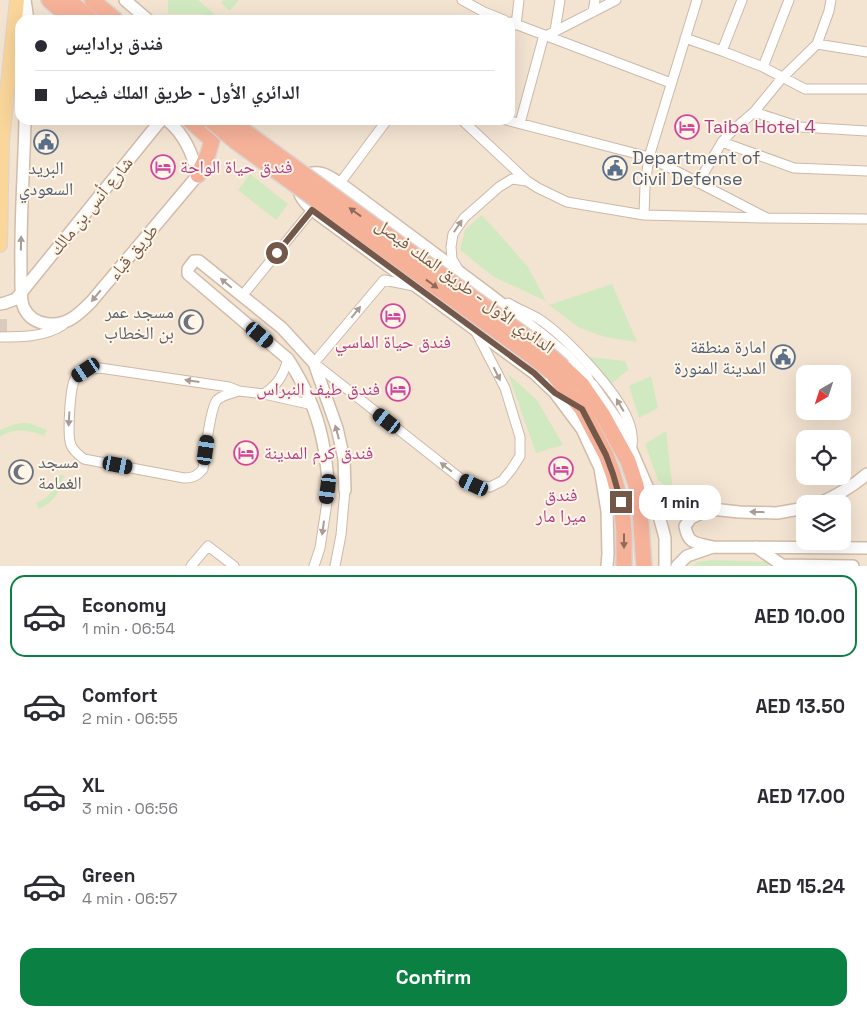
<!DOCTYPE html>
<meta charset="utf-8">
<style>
body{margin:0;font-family:"Space Grotesk","Noto Naskh Arabic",sans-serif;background:#f7f7f7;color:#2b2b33;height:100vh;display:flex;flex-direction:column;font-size:19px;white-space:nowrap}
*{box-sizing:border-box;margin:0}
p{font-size:16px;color:#7c7c81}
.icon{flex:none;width:28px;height:28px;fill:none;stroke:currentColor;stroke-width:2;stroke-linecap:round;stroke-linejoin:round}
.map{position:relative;height:566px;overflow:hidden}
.details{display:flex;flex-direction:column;background:#fff;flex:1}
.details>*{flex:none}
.hud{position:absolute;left:15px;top:15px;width:500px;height:110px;border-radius:15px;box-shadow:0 5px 20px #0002;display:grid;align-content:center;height:110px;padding:0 20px;background:#fff}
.needle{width:32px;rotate:219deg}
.fabs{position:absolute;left:796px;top:365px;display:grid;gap:10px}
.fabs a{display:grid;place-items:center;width:55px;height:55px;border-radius:10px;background:#fff;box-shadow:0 5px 20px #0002;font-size:25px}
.end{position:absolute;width:22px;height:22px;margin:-11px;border:6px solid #735849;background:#fff;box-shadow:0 0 0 2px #fff}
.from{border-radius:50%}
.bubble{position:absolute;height:35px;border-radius:15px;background:#fff;box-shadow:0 5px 20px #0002;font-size:16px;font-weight:600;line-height:35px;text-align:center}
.car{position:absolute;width:15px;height:30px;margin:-15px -8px;border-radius:6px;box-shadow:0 0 4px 1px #0007;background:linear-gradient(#222 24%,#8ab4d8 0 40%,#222 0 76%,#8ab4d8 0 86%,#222 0)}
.hud b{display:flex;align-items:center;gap:18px;height:48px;font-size:19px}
.hud b+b{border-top:1px solid #e1e1e2}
.hud i{width:12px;height:12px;background:#2b2b33}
ul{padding:9px 0 0;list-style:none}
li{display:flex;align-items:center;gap:15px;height:82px;margin:0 10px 8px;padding:0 10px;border:2px solid transparent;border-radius:15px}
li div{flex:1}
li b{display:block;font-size:19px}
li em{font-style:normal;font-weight:600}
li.current{border-color:#0b8043}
li>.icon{width:45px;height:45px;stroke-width:1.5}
.primary-button{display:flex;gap:10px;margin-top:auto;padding:10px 20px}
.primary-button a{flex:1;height:58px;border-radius:15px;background:#0b8043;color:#fff;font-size:20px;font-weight:600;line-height:58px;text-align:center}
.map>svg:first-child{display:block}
.residential{fill:#f3e3d1;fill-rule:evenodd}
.green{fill:#d1e9c1}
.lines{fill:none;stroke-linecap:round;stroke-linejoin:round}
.primary-tunnel{stroke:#daccbc;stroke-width:14;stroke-dasharray:14 7;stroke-linecap:butt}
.street-casing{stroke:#cdb9a9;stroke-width:11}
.secondary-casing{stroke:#d2bba9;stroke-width:14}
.primary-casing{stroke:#dbd4d0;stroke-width:16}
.highway-casing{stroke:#dbd4d0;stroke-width:18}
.street{stroke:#fff;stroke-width:9}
.secondary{stroke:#fff;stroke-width:11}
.primary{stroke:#fad69b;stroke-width:14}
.highway{stroke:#f6b199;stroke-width:15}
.highway-bridge-casing{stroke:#dbd4d0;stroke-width:18;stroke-linecap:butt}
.highway-bridge{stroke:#f6b199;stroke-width:15}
.oneway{fill:#8d6a59}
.oneway2{fill:#ab9b92}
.route{stroke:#735849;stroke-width:6}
.labels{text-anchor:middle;stroke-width:4;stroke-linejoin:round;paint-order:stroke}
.hotel-label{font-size:18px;fill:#b23c85;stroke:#fff6e8;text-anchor:start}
.service-label{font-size:18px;fill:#4e5e75;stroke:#fff6e8;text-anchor:start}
.street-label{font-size:18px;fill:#735849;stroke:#fff6e8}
.worship-label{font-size:18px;fill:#5b616d;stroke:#fff6e8;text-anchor:end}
</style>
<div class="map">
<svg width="867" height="566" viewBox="0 0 867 566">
<rect width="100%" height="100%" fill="#fcf2e2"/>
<!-- residential -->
<path class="residential" d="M0 0H867V566H0ZM20 20H510V120H20ZM805 374H842V411H805ZM805 439H842V476H805ZM805 504H842V541H805Z"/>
<!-- green -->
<path class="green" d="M168 0H198L222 20H211L201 14H168Z
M223 0H239L231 9 229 10 221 3Z
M250 174 288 204 276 220 238 190Z
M481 215 494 228 528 267 546 301 494 277 460 250 465 230Z
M612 284 637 342 605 337 578 327 549 305Z
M588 357 625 361 627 365 628 370 610 385Z
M508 374 537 400 563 445 536 453Z
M651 376 658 408 639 418 629 386Z
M21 423H29L47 430 44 436C29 430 15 427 0 437V430L12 425Z
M666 431 673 492 658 480 645 444Z
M57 475H64C61 491 53 504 38 509L36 503C49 498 56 489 57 475Z
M711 560 769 562 768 566H693L697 562Z"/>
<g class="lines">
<!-- primary-tunnel -->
<path class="primary-tunnel" d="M0 319V335"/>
<!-- street casing -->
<g class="street-casing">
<path id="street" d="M462 0 484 12 504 20
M697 0 649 157 645 186 644 215 767 218 867 219
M742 0 722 51 763 67 789 0
M593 12 595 0
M510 22 671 83
M516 25 519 0
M555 31 560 0
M546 36 616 0
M685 38 722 51
M817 44 867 52
M763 67 805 89H867
M754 112 800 127 867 131
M462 120 527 181 538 188 567 202 644 215
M506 120 649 157 765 217
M520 123 544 35
M722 142 794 168 867 171
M340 183 387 120
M698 183 722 142 732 131 754 112 782 78 817 44 829 11 831 0
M458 269 452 259 451 247 453 234 464 218 499 187 512 179 527 181
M414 286 384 280 314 363 460 478 474 485 490 487 502 481 511 470 520 456V437L505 388 476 332
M242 296 312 210
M508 303C518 309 529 313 539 319 566 337 616 390 628 420 632 430 634 440 631 450
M0 337C21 337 45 337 63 325
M239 391C233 393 222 395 217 400 210 408 205 456 203 469 197 476 193 478 184 478L84 459C79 455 74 452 71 445 67 436 70 387 75 379 80 371 91 369 100 368L229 387 239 391 264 394 313 405
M264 394C278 384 283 376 288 359
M191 566 208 546 234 566
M314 566 320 548 329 489
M335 566 341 535 345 490"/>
</g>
<!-- secondary casing -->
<g class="secondary-casing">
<path id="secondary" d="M25 0 28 20
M125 0 148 20
M25 120C24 170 20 220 21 270 21 279 20 300 24 308 33 327 59 328 74 317 80 313 86 307 91 302L198 175C192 153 185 135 167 120
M0 304 5 303 16 299 161 120
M592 385 621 426 658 512 665 538V566
M594 394 586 376 565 354 541 334 489 294 340 183C334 180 326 173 319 173 313 172 309 173 304 177 290 188 305 204 315 212L534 373 555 393 582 429 600 468
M603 461 600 468 607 511 608 554 607 566
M329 489C327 473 326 455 322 438 316 410 304 384 288 359L188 274V269L194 261H199L282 328 314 363 337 428 344 459 345 490
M650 491 666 504 739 512 777 513 805 508
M818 504C836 496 852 487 867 474
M710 509 691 518 685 526C688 545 697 543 713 547L867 548
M756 547 782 565 853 566
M677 566 687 556 713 547"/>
</g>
<!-- primary casing -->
<g class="primary-casing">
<path id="primary" d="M0 245 2 141 17 0"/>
</g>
<!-- highway casing -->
<g class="highway-casing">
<path id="highway" d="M49 0 72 20
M68 0 92 20
M92 0 116 20
M189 120 212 140 208 154 198 175
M563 367 582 385 602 414 628 461 636 485 640 511 644 566
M551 372 582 409 606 455 613 474 621 502 624 532V566"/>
</g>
<!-- street -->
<use href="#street" class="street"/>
<!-- secondary -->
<use href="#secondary" class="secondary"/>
<!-- primary -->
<use href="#primary" class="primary"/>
<!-- highway -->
<use href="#highway" class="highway"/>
<!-- highway-bridge casing -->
<g class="highway-bridge-casing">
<path id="highway-bridge" d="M210 120 236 142 530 355 551 372
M231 120 242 129 539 346 563 367"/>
</g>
<!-- highway-bridge -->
<use href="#highway-bridge" class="highway-bridge"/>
</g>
<!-- one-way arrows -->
<defs><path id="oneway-solid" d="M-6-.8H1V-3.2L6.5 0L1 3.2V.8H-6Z" transform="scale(1.25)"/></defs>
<g class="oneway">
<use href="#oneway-solid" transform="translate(355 212) rotate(-144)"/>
<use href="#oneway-solid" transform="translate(432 284) rotate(36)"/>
<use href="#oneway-solid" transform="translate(624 541) rotate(90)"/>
</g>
<g class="oneway2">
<use href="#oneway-solid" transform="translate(458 226) rotate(-56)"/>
<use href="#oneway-solid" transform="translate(21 243) rotate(-89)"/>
<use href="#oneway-solid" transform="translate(226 283) rotate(-140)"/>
<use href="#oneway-solid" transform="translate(96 296) rotate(130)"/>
<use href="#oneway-solid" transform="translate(356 312) rotate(-51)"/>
<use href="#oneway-solid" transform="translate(497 374) rotate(63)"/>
<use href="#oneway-solid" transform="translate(192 381) rotate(-172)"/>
<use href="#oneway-solid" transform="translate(620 405) rotate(-120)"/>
<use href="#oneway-solid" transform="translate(69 419) rotate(93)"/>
<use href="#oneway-solid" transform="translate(337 432) rotate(-105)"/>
<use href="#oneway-solid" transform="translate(446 467) rotate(-142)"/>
<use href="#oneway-solid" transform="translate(757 512) rotate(-179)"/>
<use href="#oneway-solid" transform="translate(323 528) rotate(98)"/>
</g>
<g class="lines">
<!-- route -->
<path class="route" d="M277 253 312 210 534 373 555 393 582 409 606 455 613 474 621 502"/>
</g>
<!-- icons -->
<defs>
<g id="hotel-ring" transform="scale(1.25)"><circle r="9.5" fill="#fff6e8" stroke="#d1479c" stroke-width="1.5"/><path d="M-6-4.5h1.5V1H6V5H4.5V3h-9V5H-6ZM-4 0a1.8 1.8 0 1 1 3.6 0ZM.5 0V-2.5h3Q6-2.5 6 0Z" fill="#d1479c"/></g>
<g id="civic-ring" transform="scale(1.25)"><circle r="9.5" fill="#fff6e8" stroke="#5c6f8a" stroke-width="1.5"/><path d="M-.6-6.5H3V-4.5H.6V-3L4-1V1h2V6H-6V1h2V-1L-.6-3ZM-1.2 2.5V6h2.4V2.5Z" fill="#5c6f8a"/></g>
<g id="mosque-ring" transform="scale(1.25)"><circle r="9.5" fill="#fff6e8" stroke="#6b7280" stroke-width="1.5"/><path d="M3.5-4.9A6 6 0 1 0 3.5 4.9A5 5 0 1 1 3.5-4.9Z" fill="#6b7280"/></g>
</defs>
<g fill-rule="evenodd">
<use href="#hotel-ring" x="687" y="127"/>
<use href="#civic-ring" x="46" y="142"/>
<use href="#hotel-ring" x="163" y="167"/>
<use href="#civic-ring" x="615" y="168"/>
<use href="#hotel-ring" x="393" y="316"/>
<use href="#mosque-ring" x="191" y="322"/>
<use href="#civic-ring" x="783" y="357"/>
<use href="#hotel-ring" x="398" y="389"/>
<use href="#hotel-ring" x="246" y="453"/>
<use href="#hotel-ring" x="561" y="469"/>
<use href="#mosque-ring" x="21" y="472"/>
</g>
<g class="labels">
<!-- hotel labels -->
<g class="hotel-label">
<text x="704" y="133">Taiba Hotel 4</text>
<text x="180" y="173">فندق حياة الواحة</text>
<text x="393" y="348" text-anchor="middle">فندق حياة الماسي</text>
<text x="380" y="395" text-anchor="end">فندق طيف النبراس</text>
<text x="264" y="459">فندق كرم المدينة</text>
<text x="561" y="501" text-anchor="middle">فندق<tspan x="561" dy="21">ميرا مار</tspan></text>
</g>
<!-- service labels -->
<g class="service-label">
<text x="632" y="164">Department of<tspan x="632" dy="21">Civil Defense</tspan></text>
<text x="46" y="174" text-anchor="middle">البريد<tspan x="46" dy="21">السعودي</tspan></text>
<text x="766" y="353" text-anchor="end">امارة منطقة<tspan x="766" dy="21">المدينة المنورة</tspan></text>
</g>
<!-- street labels -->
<g class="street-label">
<text transform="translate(91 206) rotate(-51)" y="6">شارع أنس بن مالك</text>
<text transform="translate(133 252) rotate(-50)" y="6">طريق قباء</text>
<text transform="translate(465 286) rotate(36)" y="6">الدائري الأول - طريق الملك فيصل</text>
</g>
<!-- worship labels -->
<g class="worship-label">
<text x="174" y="318">مسجد عمر<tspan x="174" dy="21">بن الخطاب</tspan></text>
<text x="38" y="468" text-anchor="start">مسجد<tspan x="38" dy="21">الغمامة</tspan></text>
</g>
</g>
</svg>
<div class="fabs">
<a><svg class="needle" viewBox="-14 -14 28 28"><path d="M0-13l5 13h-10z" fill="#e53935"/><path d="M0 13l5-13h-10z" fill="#7c7c81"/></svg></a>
<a><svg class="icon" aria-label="locate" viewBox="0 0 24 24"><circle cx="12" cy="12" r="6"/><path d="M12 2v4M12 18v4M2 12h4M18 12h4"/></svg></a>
<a><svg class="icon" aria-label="layers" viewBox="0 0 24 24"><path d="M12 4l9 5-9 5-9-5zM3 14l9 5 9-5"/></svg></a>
</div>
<i class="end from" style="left:277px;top:253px"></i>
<i class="end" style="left:621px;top:502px"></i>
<div class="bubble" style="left:639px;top:485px;width:82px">1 min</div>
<i class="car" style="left:260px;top:335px;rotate:130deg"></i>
<i class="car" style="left:86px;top:370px;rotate:236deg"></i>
<i class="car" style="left:387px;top:421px;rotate:308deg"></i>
<i class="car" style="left:206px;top:450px;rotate:8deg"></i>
<i class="car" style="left:118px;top:465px;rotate:101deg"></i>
<i class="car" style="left:474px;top:485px;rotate:295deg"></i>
<i class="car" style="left:328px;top:489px;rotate:187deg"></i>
<div class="hud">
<b><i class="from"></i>فندق برادايس</b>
<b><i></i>الدائري الأول - طريق الملك فيصل</b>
</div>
</div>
<section class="details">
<ul>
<li class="current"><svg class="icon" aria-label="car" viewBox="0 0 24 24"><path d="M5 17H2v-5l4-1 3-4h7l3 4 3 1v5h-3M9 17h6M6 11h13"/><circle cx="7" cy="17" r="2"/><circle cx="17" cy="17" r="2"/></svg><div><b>Economy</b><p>1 min · 06:54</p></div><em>AED 10.00</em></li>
<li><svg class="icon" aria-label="car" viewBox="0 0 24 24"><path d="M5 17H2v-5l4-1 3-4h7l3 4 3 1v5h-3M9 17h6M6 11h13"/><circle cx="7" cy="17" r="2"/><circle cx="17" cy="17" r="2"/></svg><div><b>Comfort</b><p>2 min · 06:55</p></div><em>AED 13.50</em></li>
<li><svg class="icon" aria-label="car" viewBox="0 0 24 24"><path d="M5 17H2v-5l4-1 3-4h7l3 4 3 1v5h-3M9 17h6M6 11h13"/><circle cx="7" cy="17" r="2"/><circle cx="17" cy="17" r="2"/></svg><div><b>XL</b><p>3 min · 06:56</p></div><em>AED 17.00</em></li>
<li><svg class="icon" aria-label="car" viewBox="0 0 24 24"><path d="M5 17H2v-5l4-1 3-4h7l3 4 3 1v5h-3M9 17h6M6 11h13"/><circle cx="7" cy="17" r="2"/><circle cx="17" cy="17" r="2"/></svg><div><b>Green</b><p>4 min · 06:57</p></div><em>AED 15.24</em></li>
</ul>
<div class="primary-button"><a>Confirm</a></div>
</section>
